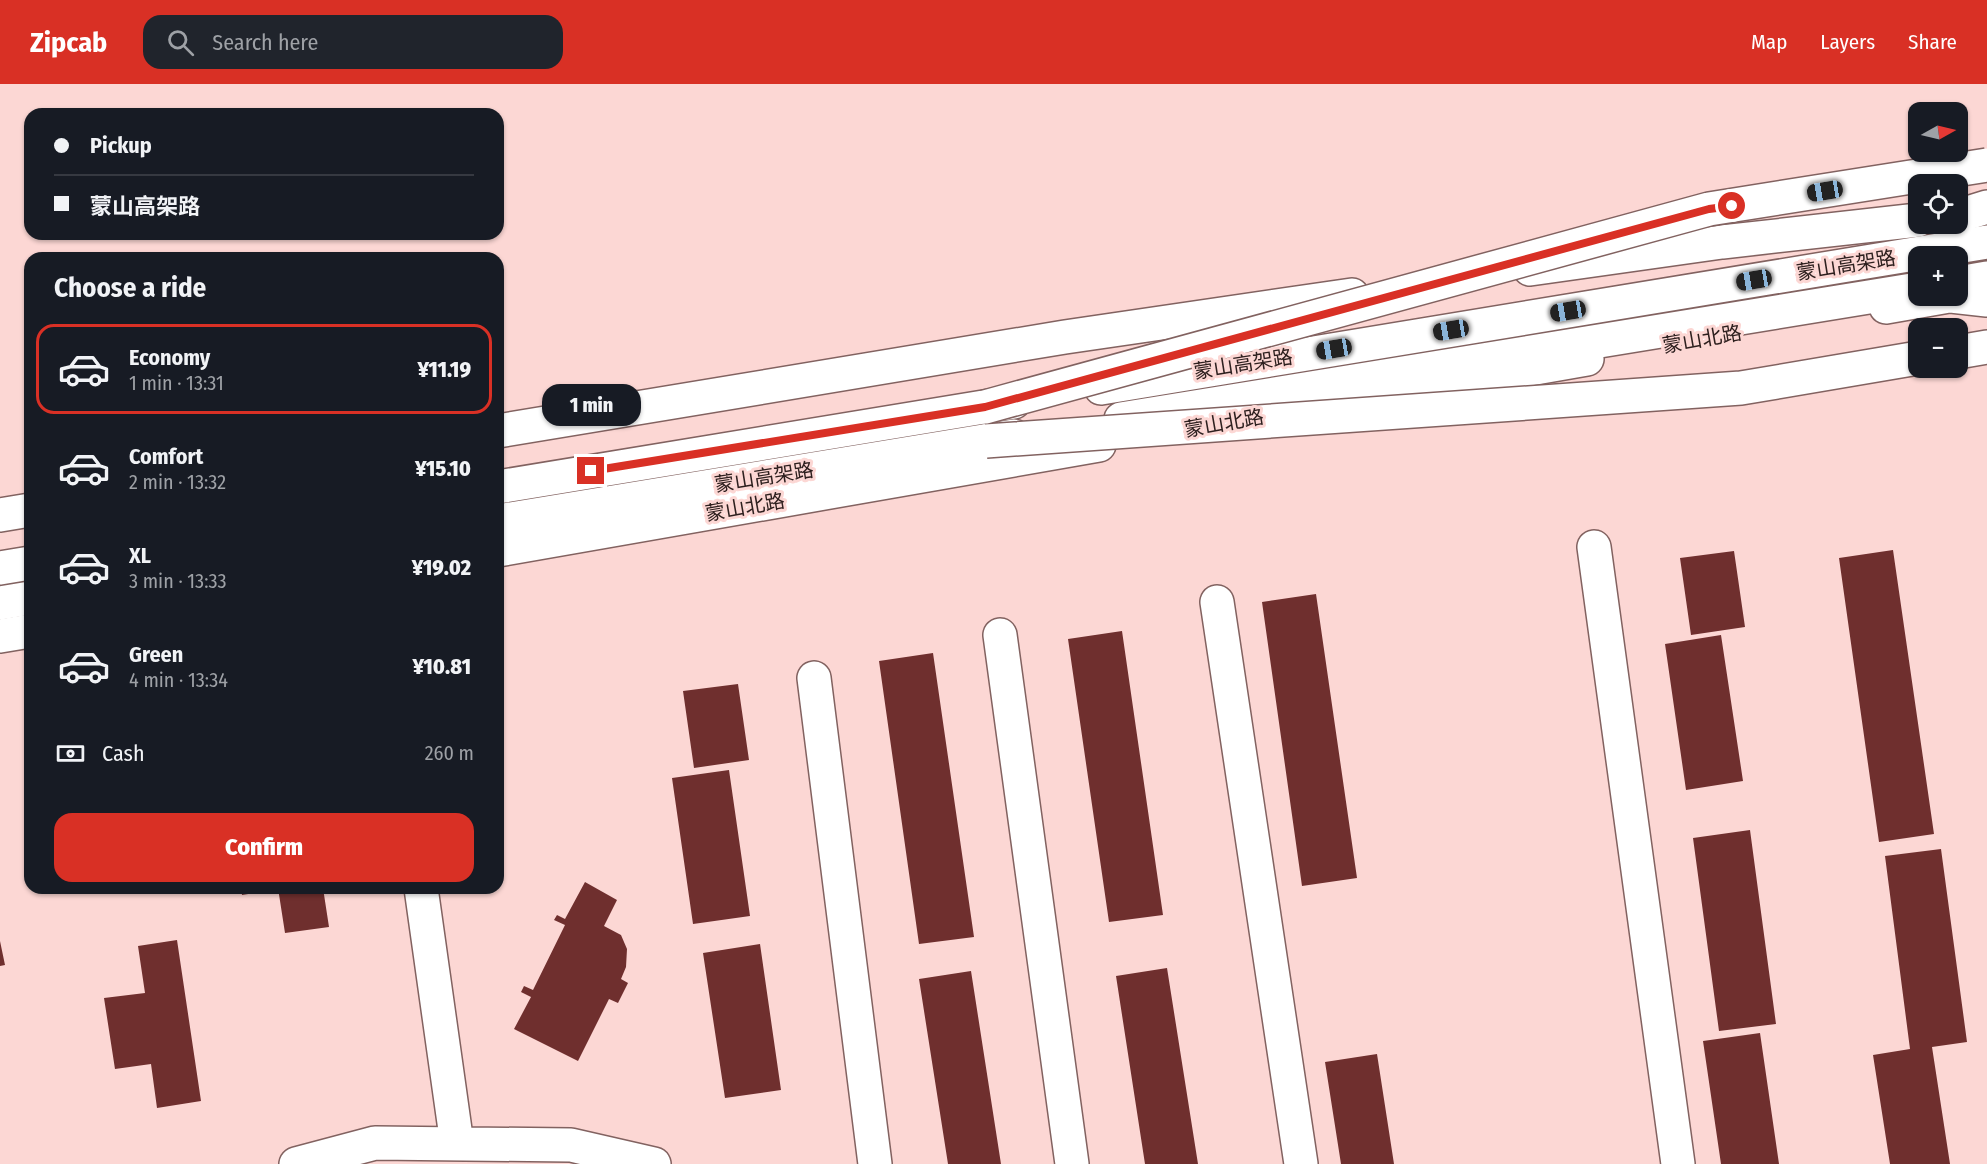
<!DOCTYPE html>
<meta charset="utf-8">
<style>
body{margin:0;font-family:"Fira Sans Condensed","Noto Sans SC",sans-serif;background:#20242c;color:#f1f3f6;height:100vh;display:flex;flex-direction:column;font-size:22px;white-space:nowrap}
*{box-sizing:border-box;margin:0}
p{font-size:20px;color:#9ea1a6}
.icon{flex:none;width:33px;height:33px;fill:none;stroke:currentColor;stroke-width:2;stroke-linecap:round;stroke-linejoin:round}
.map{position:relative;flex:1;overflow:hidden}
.details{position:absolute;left:24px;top:168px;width:480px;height:642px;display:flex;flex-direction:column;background:#171b24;border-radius:18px;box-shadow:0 2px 4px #0004}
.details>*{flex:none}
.hud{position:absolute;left:24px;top:24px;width:480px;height:132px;border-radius:18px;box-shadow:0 2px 4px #0004;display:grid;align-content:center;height:132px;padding:0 30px;background:#171b24}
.needle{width:39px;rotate:82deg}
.buttons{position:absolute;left:1908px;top:18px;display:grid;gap:12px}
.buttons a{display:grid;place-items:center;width:60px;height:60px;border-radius:12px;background:#171b24;box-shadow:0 2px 4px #0004;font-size:30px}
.end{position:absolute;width:27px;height:27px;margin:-14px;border:8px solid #d93025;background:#fff;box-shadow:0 0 0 3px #fff}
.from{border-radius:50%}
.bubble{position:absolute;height:42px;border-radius:18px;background:#171b24;box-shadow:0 2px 4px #0004;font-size:20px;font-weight:800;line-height:42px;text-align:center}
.car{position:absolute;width:18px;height:36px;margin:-18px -9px;border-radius:8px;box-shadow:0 0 4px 2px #0007;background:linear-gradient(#222 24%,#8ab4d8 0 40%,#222 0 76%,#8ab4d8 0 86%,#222 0)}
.hud b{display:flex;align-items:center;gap:21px;height:57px;font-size:22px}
.hud b+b{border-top:2px solid #363941}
.hud i{width:15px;height:15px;background:#f1f3f6}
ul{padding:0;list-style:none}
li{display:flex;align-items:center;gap:18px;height:90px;margin:0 12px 9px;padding:0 18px;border:3px solid transparent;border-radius:18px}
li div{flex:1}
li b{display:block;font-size:22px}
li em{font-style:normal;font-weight:800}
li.on{border-color:#d93025}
li>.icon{width:54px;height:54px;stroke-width:1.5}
h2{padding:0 30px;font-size:27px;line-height:72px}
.pay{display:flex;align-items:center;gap:15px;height:66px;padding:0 30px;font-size:22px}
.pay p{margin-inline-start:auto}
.cta{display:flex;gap:12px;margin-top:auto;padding:12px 30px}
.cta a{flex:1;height:69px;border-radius:18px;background:#d93025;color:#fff;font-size:24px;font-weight:800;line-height:69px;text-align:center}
header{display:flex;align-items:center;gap:36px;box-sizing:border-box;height:84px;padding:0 30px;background:#d93025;color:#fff}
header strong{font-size:28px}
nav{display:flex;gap:33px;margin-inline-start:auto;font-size:21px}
.search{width:420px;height:54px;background:#20242c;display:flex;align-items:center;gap:15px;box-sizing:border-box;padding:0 21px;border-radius:18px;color:#9ea1a6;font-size:22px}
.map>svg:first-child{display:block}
.building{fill:#6f2f2e}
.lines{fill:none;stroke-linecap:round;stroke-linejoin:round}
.minor-casing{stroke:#826260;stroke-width:36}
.major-casing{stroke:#826260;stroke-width:36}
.highway-casing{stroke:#826260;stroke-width:36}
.minor{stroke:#fff;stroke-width:33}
.major{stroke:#fff;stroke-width:33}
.highway{stroke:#fff;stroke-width:33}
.highway-bridge-casing{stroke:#826260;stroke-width:36;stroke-linecap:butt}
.highway-bridge{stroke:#fff;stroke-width:33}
.route{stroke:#d93025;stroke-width:8}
.labels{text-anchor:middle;stroke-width:6;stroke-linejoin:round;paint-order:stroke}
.street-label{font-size:20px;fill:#2e201f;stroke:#fcd7d4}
</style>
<header>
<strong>Zipcab</strong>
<div class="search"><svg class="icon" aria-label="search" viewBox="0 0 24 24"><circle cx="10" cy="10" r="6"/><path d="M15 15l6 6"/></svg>Search here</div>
<nav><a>Map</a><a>Layers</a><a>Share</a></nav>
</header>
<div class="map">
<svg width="1987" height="1080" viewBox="0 0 1987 1080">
<rect width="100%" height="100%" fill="#fcd7d4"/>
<!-- building -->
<path class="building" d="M1893 466 1934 750 1879 758 1839 474Z
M1734 467 1745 543 1691 551 1680 474Z
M1316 510 1357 794 1302 802 1262 518Z
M1122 547 1163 831 1109 838 1068 555Z
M1721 551 1743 697 1686 706 1665 560Z
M933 569 974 853 919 860 879 577Z
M738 600 749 676 694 684 683 607Z
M729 686 750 832 693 840 672 694Z
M1750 746 1776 940 1719 947 1693 754Z
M1941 765 1967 958 1932 963 1950 1080H1890L1873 971 1910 965 1885 772Z
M585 798 617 816 604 842 621 851 627 865 626 883 621 895 628 899 618 919 609 915 578 977 514 945 531 913 521 908 524 902 533 906 565 841 554 836 557 831 565 835Z
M241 804H278V805L242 811Z
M278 804H323L329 843 285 849Z
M177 856 201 1017 157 1024 151 980 115 985 104 914 145 909 138 862Z
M0 857 5 881 0 882Z
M760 860 781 1006 725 1014 703 869Z
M1167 884 1198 1080H1145L1116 892Z
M971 887 1001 1080H948L919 895Z
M1760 949 1779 1080H1721L1703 957Z
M1377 970 1394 1080H1341L1325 978Z"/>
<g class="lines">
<!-- minor casing -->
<g class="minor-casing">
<path id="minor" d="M1594 463 1678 1080
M1217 518 1301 1080
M1000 551 1072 1080
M814 594 875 1080
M421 804 457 1060
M296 1080 375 1059 571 1061 654 1080"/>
</g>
<!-- major casing -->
<g class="major-casing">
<path id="major" d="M1958 132 1987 123
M1530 185 1722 158 1918 136
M1951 212 1987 216
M1886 223 1949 212
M1324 321 1587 275
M498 347 1065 253 1352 211
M0 431 30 426
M498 466 1099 361
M0 552 30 547"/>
</g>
<!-- highway casing -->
<g class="highway-casing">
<path id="highway" d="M1958 199 1987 194
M1958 268 1987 263
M1101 304 1987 158
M1121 335 1918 205
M498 403 1014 318
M498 437 1014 352
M0 484 30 479
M0 519 30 514"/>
</g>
<!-- minor -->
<use href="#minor" class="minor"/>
<!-- major -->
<use href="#major" class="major"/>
<!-- highway -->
<use href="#highway" class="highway"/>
<!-- highway-bridge casing -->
<g class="highway-bridge-casing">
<path id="highway-bridge" d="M985 323 1709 125 1987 81
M986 357 1741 304 1918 274"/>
</g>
<!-- highway-bridge -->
<use href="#highway-bridge" class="highway-bridge"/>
</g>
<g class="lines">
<!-- route -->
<path class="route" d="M591 387 985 323 1709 125 1732 122"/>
</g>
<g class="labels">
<!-- street labels -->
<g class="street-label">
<text transform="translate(1846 181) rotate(-9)" y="7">蒙山高架路</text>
<text transform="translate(1702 255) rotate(-10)" y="7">蒙山北路</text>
<text transform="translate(1243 280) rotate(-9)" y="7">蒙山高架路</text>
<text transform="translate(1224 339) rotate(-10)" y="7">蒙山北路</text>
<text transform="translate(764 393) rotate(-9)" y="7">蒙山高架路</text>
<text transform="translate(745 423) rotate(-10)" y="7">蒙山北路</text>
</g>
</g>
</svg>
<div class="buttons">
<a><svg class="needle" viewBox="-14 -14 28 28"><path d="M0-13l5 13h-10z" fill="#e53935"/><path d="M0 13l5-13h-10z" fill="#9ea1a6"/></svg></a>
<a><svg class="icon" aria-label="locate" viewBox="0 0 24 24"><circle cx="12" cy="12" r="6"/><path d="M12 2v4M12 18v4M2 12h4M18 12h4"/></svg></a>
<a>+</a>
<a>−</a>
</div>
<i class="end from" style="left:1732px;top:122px"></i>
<i class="end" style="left:591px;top:387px"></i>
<div class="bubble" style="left:542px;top:300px;width:99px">1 min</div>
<i class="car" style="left:1825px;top:107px;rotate:261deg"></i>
<i class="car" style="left:1754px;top:196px;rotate:260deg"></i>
<i class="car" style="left:1568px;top:227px;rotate:260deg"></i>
<i class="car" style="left:1451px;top:246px;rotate:261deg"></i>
<i class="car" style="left:1334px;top:265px;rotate:260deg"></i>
<div class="hud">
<b><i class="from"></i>Pickup</b>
<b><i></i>蒙山高架路</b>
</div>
<section class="details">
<h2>Choose a ride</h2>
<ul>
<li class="on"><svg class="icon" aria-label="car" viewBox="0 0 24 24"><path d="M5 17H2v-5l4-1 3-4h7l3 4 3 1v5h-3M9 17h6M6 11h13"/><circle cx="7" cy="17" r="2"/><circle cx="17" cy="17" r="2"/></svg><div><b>Economy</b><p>1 min · 13:31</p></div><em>¥11.19</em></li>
<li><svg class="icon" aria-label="car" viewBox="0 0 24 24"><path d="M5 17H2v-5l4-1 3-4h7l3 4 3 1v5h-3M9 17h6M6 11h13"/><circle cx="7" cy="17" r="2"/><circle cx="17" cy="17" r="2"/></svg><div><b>Comfort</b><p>2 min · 13:32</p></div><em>¥15.10</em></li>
<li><svg class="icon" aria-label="car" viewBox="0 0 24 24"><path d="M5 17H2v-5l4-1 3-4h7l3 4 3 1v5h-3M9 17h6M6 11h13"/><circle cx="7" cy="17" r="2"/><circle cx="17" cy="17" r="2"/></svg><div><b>XL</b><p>3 min · 13:33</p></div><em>¥19.02</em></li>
<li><svg class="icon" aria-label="car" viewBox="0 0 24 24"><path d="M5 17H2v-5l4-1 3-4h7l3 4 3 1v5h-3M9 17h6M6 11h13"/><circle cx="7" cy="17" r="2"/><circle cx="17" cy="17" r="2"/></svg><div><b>Green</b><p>4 min · 13:34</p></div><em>¥10.81</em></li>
</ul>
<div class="pay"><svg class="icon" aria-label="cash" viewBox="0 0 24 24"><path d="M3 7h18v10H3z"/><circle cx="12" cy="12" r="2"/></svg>Cash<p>260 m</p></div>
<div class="cta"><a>Confirm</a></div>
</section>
</div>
